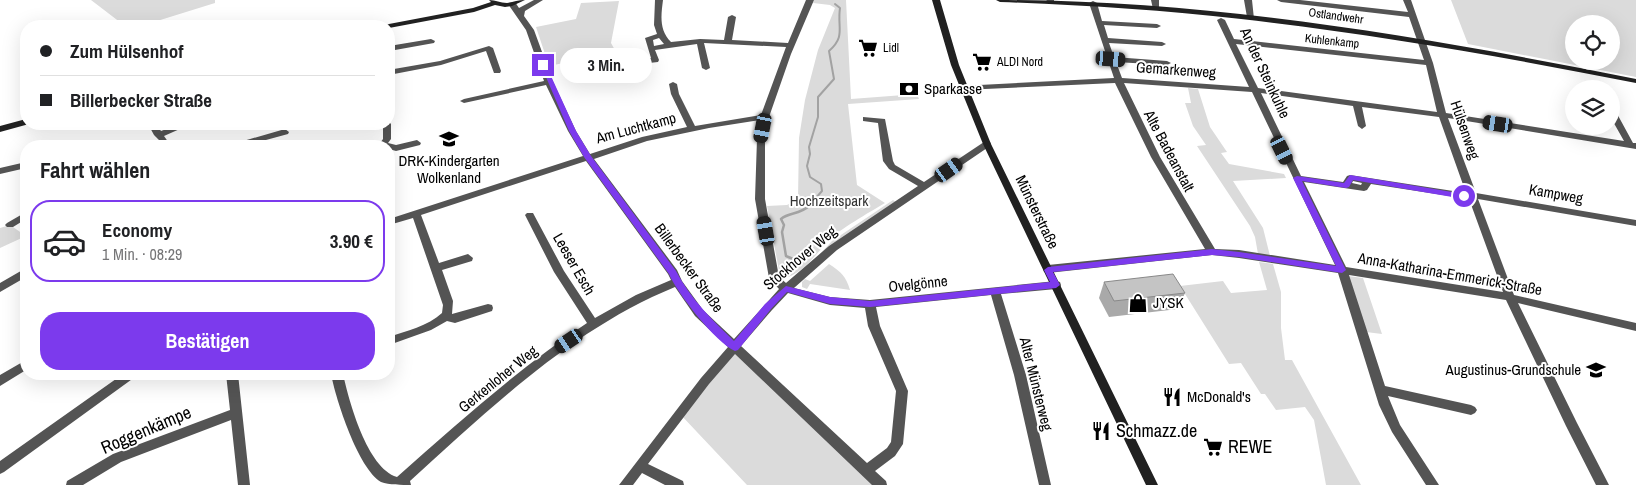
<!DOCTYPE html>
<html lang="de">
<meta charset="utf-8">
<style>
body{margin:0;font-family:"Archivo Narrow",sans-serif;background:#f6f6f6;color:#202124;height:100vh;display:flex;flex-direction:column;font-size:19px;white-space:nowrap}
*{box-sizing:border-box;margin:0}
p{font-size:16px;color:#757577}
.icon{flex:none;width:28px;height:28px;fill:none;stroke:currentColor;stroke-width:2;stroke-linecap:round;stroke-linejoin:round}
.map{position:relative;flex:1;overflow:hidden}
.sheet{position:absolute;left:20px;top:140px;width:375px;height:240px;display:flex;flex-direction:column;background:#fff;border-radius:20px;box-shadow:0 5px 20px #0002}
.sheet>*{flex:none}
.top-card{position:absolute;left:20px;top:20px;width:375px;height:110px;border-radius:20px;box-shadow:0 5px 20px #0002;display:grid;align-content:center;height:110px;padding:0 20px;background:#fff}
.fabs{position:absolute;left:1565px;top:15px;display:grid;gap:10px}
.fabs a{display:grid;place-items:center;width:55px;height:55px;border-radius:50%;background:#fff;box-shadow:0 5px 20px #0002;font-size:25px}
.end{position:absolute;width:22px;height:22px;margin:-11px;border:6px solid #7c3aed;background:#fff;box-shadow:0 0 0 2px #fff}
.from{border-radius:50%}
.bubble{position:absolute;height:35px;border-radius:18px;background:#fff;box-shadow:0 5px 20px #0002;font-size:16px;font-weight:700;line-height:35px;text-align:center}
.car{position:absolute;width:15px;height:30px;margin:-15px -8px;border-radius:6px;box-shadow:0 0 4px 1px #0007;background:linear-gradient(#222 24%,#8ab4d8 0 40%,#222 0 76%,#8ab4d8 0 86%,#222 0)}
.top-card b{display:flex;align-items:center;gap:18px;height:48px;font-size:19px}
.top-card b+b{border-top:1px solid #e0e0e0}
.top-card i{width:12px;height:12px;background:#202124}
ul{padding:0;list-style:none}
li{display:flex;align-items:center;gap:15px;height:82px;margin:0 10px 8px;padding:0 10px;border:2px solid transparent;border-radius:20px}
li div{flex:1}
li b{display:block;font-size:19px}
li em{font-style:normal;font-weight:700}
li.active{border-color:#7c3aed}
li>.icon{width:45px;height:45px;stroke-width:1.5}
h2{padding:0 20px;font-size:22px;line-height:60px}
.action{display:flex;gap:10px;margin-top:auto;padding:10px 20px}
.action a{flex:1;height:58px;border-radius:20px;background:#7c3aed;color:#fff;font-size:20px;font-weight:700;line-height:58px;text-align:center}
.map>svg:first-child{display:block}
.green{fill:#dbdbdb;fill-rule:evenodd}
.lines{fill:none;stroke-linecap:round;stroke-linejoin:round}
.stream-far1{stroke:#a2a2a2;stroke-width:2}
.stream{stroke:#a2a2a2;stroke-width:2.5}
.street{fill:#545454;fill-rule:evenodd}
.secondary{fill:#212121;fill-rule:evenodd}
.wall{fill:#a9a9a9}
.building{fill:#c4c4c4;stroke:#898989}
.route{fill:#7c3aed}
.labels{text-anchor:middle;stroke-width:4;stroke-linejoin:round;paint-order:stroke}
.far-street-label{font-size:12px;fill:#000;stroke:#fff}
.far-poi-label{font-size:12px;fill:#000;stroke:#fff;text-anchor:start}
.street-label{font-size:15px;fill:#000;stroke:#fff}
.poi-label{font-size:15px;fill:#000;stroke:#fff;text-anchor:start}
.park-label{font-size:15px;fill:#323232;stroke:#fff}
.near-street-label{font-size:18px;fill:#000;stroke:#fff}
.near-poi-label{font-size:18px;fill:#000;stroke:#fff;text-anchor:start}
</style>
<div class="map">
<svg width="1636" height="485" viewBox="0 0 1636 485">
<rect width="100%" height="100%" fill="#fff"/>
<!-- green -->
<path class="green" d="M91 0H215V3L141 26H125Z
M814 0H846L851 99 917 94 919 99 848 104 857 185 885 203C870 212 838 230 827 242 815 256 802 274 783 279L780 276 767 206 787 205 798 199 799 138 805 100 818 50 835 8 830 5 813 3Z
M1451 0H1636V77L1468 44ZM1574 24H1611V61H1574Z
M619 1 611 43 616 52 549 66 536 27 576 19 581 3Z
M1188 88 1198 89 1210 127 1227 152 1221 153 1229 164 1284 174 1286 178 1233 181 1263 228 1270 256 1258 254 1255 237 1250 226 1197 146 1206 145 1193 126 1185 103H1191Z
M893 200 896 202 819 255 832 241Z
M10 225 26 236 0 248V228Z
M1259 262 1273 264 1281 292V328L1285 360H1292L1361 485H1326L1314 420 1305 407 1276 410 1265 394H1261L1241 363 1229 364 1180 286 1223 281 1231 293 1267 290Z
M829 264C841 272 846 276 850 290L810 284 807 289 802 287V282L805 279 810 281Z
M1348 276 1363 278 1382 334 1366 332Z
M735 347 881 485H747L680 414Z"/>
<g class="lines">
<!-- stream-far1 -->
<path class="stream-far1" d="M808 207 822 191 821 184 810 177 807 166 810 154 809 147 818 117V97L834 79 829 51C846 36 837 28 840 8L835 4"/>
<!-- stream -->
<path class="stream" d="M785 273 799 266 800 262 786 256 782 232 784 225 781 219C789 212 799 215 809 206"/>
<!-- street -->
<path class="street" d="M534 0H543L525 11 524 16 534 30 553 82 576 131 590 154 642 137 687 127 671 94 669 84 673 82 677 84 679 94 695 126 761 115 786 47 704 43 710 68 706 70 702 68 697 44 655 50 659 60 658 62 640 64V60L651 58 645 38 657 34 654 25 655 0H663C661 16 659 30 671 42L700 39 724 40 728 17 732 15 736 17 732 40 788 43 806 0H814L791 54 769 117 765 139V199L779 277 786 283 829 246 918 186 889 169 883 161 878 123 863 121V117L885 119 893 161 895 165 924 182 984 142H990L991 144 990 146 837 250 794 288 830 297 870 300 1056 281 1060 282 1061 285 1060 288 1056 289 1001 294 1026 375 1051 485H1039L1014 375 991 295 876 307 880 326 908 391 903 444 895 456 875 471 886 481 887 485H872L735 354 709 384 648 464 683 481 684 485H665L642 473 633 485H619L701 378 728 347 695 316 675 287C572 329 491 408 410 481L411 485C402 485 389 485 381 482 358 468 336 400 331 374H343C349 401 367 468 397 477 458 423 519 368 587 323L554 272 525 215 527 213H533L564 271 595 318 636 295 671 280 668 274 586 161 421 215 439 263 468 254 473 258 472 261 442 270 453 301 452 314 488 304 492 305 493 308 492 311 455 323 447 321 431 330 389 345V337C406 331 428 326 442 313L443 305 413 218 389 225V219L583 156 568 131 546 85 464 103 460 101 464 99 544 81 526 30 508 4 515 2 519 8ZM659 38 664 44 654 46 653 40ZM760 120 757 139 755 199 769 278 779 289 734 339 703 310 682 281 677 270 594 159 647 141 709 128ZM788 293 830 305 865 308 868 326 896 391 891 442 887 448 867 463 741 346 772 310Z
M1046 0H1054V1L1050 3Z
M1151 0H1159V9H1153Z
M1244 0H1252L1254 19 1247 17Z
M1277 0H1300L1408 12 1403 0H1411L1433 63 1446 113 1624 141 1611 118V108L1615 110 1633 143H1636V149L1448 118 1476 193 1636 220V226L1478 199 1514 295 1636 323V331L1518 303 1577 423 1609 485H1596L1566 426 1506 300 1349 275 1385 386 1471 405 1475 407 1477 410 1475 413 1471 415 1388 396 1400 425 1439 485H1426L1392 432 1379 405 1338 273 1239 258 1212 255 1048 273 1044 272 1043 269 1048 265 1205 249 1151 157 1115 83 963 90H960V86L1114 78 1089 3 1093 1 1097 3 1102 21 1157 24 1161 26 1157 28 1104 25 1108 38 1162 42 1166 44 1162 46 1109 43 1114 57 1167 61 1171 63 1167 65 1116 62 1122 78 1249 87 1217 20 1221 18 1225 20 1234 39 1424 60 1409 17 1281 2ZM1236 44 1426 65 1437 112 1258 88ZM1124 83 1252 92 1335 265 1239 250 1215 249 1160 157ZM1261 93 1353 106 1358 126 1362 129 1366 126 1362 107 1439 117 1466 193 1350 175 1347 176 1343 182 1301 176ZM1353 181 1362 183 1361 185 1352 183ZM1304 182 1364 191 1367 190 1371 184 1469 199 1503 292 1346 267Z
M431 39 435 41 434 43 395 50 394 69 440 61 489 46 493 48 501 71 500 73H494L486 51 441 65 394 74 393 85 389 87V46Z
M389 122 391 124V139L388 143 396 145 417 140 421 143 420 145 396 151 389 149V146H378L383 139V124H389Z
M148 124H156L161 131 180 124H191L164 136 171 146H147L148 144 159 140 154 135Z
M285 129 289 132 288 134 244 146H232L233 144Z
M26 162V168L0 174V168Z
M26 212V219L13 227H7L5 225 7 223Z
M26 268V277L0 292V283Z
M26 360V370L0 386V375Z
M123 374H137L135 377 4 472 0 474V461Z
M226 374H238L250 485H238L231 420 121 462 83 485H66L67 481 113 454 230 410Z"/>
<!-- secondary -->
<path class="secondary" d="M489 0C496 0 500 3 507 3 513 2 518 0 525 0L512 6 505 7 495 5 474 12 389 28V26H385L389 24 473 8 491 2Z
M932 0H940L959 65 991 144 1158 485H1146L983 144 951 65Z
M996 0C1212 0 1425 37 1636 79V83C1505 57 1374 34 1241 19 1161 10 1081 5 1000 2Z
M26 119V124H29L0 132V126Z"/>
</g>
<!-- wall -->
<path class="wall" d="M1104 282 1185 293 1178 309 1109 317 1099 298Z"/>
<!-- building -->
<path class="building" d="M1173 274 1185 293 1114 301 1104 282Z"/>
<!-- route -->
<path class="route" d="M540 63 546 65 576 131 591 156 676 271C691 299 711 319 734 341L765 304 786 286 830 297 870 301 1050 282 1044 270 1048 267 1212 249 1239 252 1336 266 1293 178 1297 176 1344 183 1350 175 1464 194 1468 196 1464 199 1353 180 1349 187 1346 188 1302 181 1346 270 1342 273 1239 257 1212 255 1053 272 1060 285 1056 288 870 307 830 304 787 292 771 309 738 350 735 351C716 343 677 293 669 274L584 157 569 131Z"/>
<!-- icons -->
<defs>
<g id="supermarket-bare" transform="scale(1.5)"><path d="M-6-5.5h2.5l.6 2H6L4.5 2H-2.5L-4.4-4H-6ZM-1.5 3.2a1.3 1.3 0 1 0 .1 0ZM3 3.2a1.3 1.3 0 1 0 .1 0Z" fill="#000" stroke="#fff" stroke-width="2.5" paint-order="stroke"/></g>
<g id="bank-bare" transform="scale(1.5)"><path d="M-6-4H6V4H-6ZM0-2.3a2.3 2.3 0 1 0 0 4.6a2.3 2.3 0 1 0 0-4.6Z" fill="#000" stroke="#fff" stroke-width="2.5" paint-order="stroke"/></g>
<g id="school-bare" transform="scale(1.5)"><path d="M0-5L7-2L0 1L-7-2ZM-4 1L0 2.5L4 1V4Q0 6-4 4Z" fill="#000" stroke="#fff" stroke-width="2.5" paint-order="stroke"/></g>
<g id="shop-bare" transform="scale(1.5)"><path d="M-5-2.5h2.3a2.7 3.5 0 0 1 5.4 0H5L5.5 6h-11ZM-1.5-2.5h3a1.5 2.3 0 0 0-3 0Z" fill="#000" stroke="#fff" stroke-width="2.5" paint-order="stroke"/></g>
<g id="restaurant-bare" transform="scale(1.5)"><path d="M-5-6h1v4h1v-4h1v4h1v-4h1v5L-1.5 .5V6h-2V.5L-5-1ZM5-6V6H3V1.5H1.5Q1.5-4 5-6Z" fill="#000" stroke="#fff" stroke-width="2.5" paint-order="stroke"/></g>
</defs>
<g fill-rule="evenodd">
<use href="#supermarket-bare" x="868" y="48"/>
<use href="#supermarket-bare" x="982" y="62"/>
<use href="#bank-bare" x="909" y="89"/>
<use href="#school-bare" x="449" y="139"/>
<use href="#shop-bare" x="1138" y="303"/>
<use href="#school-bare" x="1596" y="370"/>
<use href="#restaurant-bare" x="1172" y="397"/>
<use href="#restaurant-bare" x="1101" y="431"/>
<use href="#supermarket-bare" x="1213" y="447"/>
</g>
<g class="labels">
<!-- far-street labels -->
<g class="far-street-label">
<text transform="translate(1336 16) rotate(8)" y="4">Ostlandwehr</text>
<text transform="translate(1332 41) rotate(6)" y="4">Kuhlenkamp</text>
</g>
<!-- far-poi labels -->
<g class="far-poi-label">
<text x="883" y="52">Lidl</text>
<text x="997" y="66">ALDI Nord</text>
</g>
<!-- street labels -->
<g class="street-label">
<text transform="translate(1176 70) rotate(4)" y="5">Gemarkenweg</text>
<text transform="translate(1265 73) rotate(65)" y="5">An der Steinkuhle</text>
<text transform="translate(636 128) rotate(-15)" y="5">Am Luchtkamp</text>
<text transform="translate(1465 130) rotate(71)" y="5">Hülsenweg</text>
<text transform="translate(1169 151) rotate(62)" y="5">Alte Badeanstalt</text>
<text transform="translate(1556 194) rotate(10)" y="5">Kampweg</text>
<text transform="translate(1037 212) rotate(64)" y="5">Münsterstraße</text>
<text transform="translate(800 258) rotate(-40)" y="5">Stockhover Weg</text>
<text transform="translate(574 264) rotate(60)" y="5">Leeser Esch</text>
<text transform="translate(689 268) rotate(54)" y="5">Billerbecker Straße</text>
<text transform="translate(1450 274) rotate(10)" y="5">Anna-Katharina-Emmerick-Straße</text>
<text transform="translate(918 284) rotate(-6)" y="5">Ovelgönne</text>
<text transform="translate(498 379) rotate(-39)" y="5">Gerkenloher Weg</text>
<text transform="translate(1036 384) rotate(76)" y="5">Alter Münsterweg</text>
</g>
<!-- poi labels -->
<g class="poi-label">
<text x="924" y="94">Sparkasse</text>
<text x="449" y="166" text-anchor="middle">DRK-Kindergarten<tspan x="449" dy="17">Wolkenland</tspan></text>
<text x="1153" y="308">JYSK</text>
<text x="1581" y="375" text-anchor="end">Augustinus-Grundschule</text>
<text x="1187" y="402">McDonald's</text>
</g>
<!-- park labels -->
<g class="park-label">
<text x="829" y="206">Hochzeitspark</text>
</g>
<!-- near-street labels -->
<g class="near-street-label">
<text transform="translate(146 430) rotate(-23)" y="6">Roggenkämpe</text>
</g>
<!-- near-poi labels -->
<g class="near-poi-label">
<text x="1116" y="437">Schmazz.de</text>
<text x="1228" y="453">REWE</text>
</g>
</g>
</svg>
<div class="fabs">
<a><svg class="icon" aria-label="locate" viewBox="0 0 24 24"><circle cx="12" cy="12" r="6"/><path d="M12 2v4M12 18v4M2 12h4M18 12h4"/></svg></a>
<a><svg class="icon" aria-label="layers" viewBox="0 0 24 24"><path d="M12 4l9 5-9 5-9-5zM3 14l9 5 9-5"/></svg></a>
</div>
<i class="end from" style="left:1464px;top:196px"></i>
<i class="end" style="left:543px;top:65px"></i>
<div class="bubble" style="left:560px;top:48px;width:92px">3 Min.</div>
<i class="car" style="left:1111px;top:59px;rotate:94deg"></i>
<i class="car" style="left:1498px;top:124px;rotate:279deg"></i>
<i class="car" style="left:763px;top:128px;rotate:191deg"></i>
<i class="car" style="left:1282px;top:150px;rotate:154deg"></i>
<i class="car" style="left:949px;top:170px;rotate:55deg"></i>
<i class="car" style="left:766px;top:231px;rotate:350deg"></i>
<i class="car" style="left:569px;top:341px;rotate:236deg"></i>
<div class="top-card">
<b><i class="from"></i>Zum Hülsenhof</b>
<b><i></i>Billerbecker Straße</b>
</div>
<section class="sheet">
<h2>Fahrt wählen</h2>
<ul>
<li class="active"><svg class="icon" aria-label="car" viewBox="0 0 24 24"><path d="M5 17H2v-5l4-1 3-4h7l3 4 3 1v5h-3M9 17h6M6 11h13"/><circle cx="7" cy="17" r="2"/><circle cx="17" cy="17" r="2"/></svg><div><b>Economy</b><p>1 Min. · 08:29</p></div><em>3.90 €</em></li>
</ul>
<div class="action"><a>Bestätigen</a></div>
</section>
</div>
